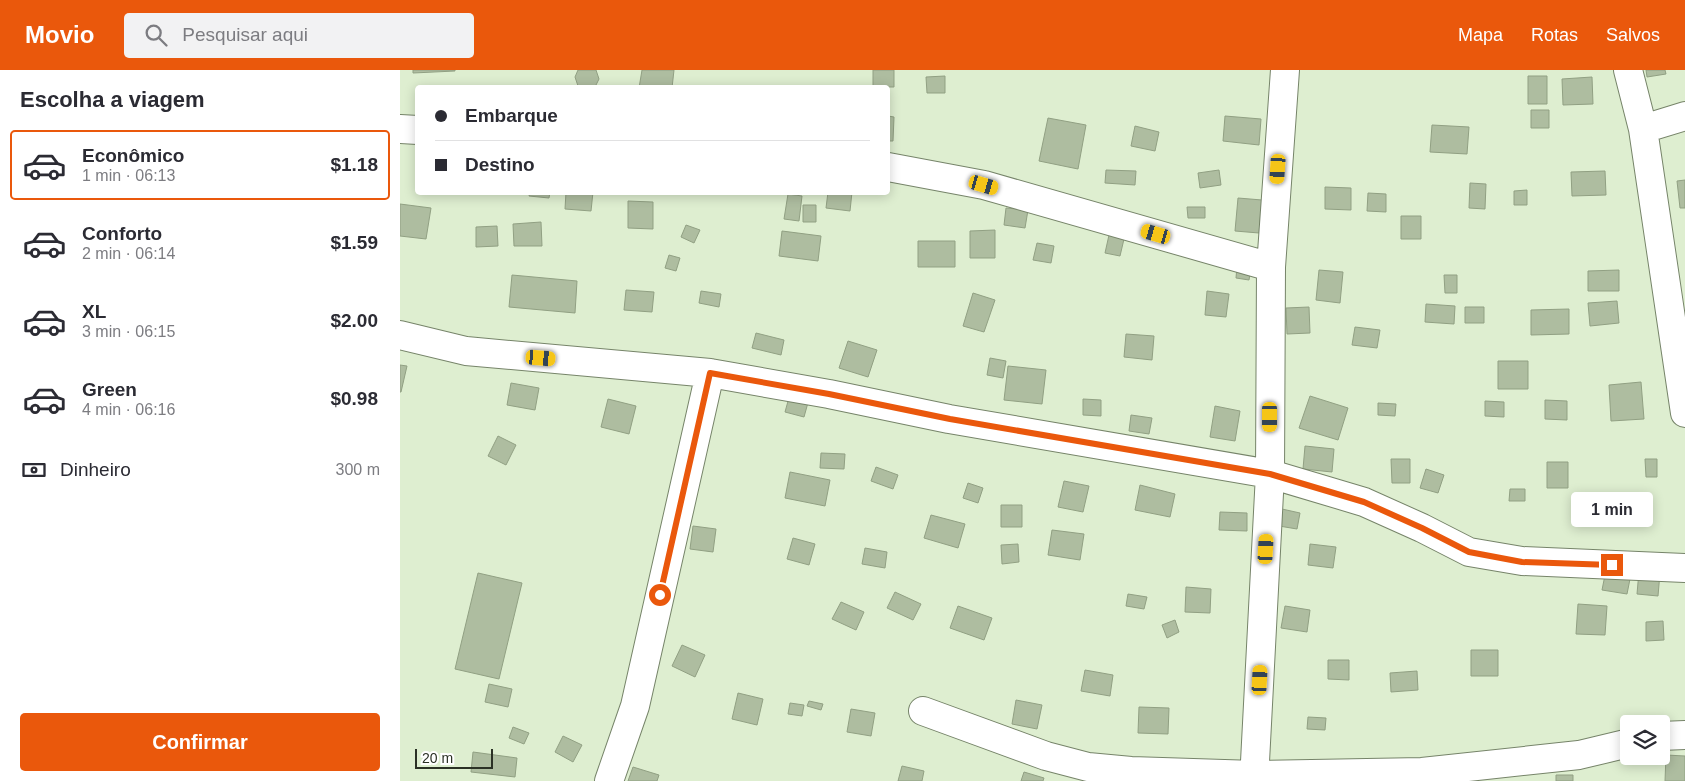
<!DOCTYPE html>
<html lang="pt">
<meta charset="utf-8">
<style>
body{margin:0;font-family:Arial,sans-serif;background:#f2f2f3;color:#2b2b33;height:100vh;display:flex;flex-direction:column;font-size:19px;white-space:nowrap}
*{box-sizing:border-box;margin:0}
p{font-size:16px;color:#7c7c81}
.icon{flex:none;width:28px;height:28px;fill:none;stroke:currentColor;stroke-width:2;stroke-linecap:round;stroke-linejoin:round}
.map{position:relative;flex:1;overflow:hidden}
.drawer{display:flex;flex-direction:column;background:#fff;width:400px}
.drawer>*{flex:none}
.banner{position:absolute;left:15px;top:15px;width:475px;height:110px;border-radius:5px;box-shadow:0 2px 12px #0003;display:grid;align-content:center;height:110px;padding:0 20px;background:#fff}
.tools{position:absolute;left:1220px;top:645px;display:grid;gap:10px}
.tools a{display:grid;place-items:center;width:50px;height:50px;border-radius:5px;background:#fff;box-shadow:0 2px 12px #0003;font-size:25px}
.scale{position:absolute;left:15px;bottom:12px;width:78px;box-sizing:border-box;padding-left:5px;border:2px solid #2b3125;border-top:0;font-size:14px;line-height:18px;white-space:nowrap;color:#2b3125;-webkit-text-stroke:4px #fff;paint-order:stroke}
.end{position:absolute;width:22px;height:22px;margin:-11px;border:6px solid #ea580c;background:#fff;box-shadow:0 0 0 2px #fff}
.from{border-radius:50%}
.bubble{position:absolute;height:35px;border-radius:5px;background:#fff;box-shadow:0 2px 12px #0003;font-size:16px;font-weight:600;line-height:35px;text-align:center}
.car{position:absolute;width:15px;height:30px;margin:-15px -8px;border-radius:6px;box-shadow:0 0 4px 1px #0007;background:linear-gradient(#f5c518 24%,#345 0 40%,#f5c518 0 76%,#345 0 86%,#f5c518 0)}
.banner b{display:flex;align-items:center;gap:18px;height:48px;font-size:19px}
.banner b+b{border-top:1px solid #e1e1e2}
.banner i{width:12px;height:12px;background:#2b2b33}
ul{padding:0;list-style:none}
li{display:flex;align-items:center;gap:15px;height:70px;margin:0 10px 8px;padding:0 10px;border:2px solid transparent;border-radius:5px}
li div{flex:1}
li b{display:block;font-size:19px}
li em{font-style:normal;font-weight:600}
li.selected{border-color:#ea580c}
li>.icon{width:45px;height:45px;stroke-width:1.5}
h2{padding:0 20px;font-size:22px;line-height:60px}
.pay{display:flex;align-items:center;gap:12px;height:55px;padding:0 20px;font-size:19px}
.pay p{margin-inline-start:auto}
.primary-button{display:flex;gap:10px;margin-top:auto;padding:10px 20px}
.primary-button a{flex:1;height:58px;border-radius:5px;background:#ea580c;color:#fff;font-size:20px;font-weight:600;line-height:58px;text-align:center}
header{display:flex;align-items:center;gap:30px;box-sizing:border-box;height:70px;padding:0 25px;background:#ea580c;color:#fff}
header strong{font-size:24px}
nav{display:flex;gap:28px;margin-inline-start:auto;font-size:18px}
.search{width:350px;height:45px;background:#f2f2f3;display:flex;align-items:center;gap:12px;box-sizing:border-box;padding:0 18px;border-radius:5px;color:#7c7c81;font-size:19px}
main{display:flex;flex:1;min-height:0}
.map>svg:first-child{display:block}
.building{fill:#aebda0;stroke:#91a083}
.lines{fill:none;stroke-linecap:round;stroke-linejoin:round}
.minor-casing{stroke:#768469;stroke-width:30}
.minor{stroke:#fff;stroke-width:28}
.route{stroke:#ea580c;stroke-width:6}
</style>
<header>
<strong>Movio</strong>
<div class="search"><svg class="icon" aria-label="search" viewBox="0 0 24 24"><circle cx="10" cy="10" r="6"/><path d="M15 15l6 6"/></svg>Pesquisar aqui</div>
<nav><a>Mapa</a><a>Rotas</a><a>Salvos</a></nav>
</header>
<main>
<section class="drawer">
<h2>Escolha a viagem</h2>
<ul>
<li class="selected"><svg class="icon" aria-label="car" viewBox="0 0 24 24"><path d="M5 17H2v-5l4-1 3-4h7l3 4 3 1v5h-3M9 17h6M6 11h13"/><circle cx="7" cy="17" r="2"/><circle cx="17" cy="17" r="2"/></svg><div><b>Econômico</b><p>1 min · 06:13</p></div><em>$1.18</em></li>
<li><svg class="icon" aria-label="car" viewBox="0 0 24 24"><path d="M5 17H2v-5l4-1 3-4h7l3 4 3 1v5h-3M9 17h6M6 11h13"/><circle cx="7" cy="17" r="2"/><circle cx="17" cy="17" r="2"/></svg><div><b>Conforto</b><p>2 min · 06:14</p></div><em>$1.59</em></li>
<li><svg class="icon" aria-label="car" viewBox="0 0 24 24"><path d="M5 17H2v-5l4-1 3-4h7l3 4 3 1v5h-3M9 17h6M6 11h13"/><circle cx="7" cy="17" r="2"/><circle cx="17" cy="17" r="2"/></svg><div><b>XL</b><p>3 min · 06:15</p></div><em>$2.00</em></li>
<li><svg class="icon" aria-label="car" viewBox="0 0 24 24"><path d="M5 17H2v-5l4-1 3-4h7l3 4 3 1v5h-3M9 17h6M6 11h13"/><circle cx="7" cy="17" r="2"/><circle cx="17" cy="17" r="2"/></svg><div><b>Green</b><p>4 min · 06:16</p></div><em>$0.98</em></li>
</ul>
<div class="pay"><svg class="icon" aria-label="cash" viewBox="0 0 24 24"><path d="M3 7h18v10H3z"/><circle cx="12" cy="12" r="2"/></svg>Dinheiro<p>300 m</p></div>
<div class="primary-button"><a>Confirmar</a></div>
</section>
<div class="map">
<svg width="1285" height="711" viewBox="0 0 1285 711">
<rect width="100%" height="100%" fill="#deeed0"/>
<!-- building -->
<path class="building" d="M13 0H55V1L13 3Z
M178 0H196L199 9 195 17 180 18 178 16 175 7Z
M242 0H274L272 18H239Z
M473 0H494V17H473Z
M1246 0H1265L1266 4 1247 7Z
M545 6V23H527L526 7Z
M1128 6H1147V34H1128Z
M1192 7 1193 34 1163 35 1162 9Z
M1131 40H1149V58H1131Z
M488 46 494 47 493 71H488Z
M825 46 861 49 859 75 823 71Z
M648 48 686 55 678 99 639 91Z
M1032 55 1069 57 1067 84 1030 82Z
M735 56 759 62 755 81 731 76Z
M706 100 736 101 735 115 705 113Z
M819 100 821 115 800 118 798 103Z
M1205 101 1206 125 1172 126 1171 102Z
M1285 110V138H1280L1277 111Z
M1070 113 1086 114 1085 139 1069 138Z
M925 117 951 118V140L925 139Z
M1127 120V135H1114V121Z
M130 122H150L149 128 129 126Z
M166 122H193L191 141 165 139Z
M428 122H452L450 141 426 138Z
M968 123 986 124V142L967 141Z
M388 124 402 126 399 151 384 149Z
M838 128 862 130 859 163 835 161Z
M228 131 253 132V159L228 158Z
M0 134 31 138 26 169 0 166Z
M403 135H416V152H403Z
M787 137H805V148H788Z
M606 138 628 140 625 158 604 155Z
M1001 146H1021V169H1001Z
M141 152 142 176H114L113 154Z
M286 155 300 160 294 173 281 167Z
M97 156 98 176 76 177V157Z
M595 160V188H570V161Z
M382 161 421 166 418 191 379 186Z
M709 165 724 169 720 186 705 183Z
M518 171H555V197H518Z
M637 173 654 176 651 193 633 190Z
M269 185 280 188 276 201 265 198Z
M837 196 851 198 849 210 836 208Z
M919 200 943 202 940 233 916 230Z
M1219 200V221H1188V201Z
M112 205 177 211 175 243 109 237Z
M1044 205H1057V223H1045Z
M226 220 254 222 252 242 224 240Z
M301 221 321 224 319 237 299 233Z
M807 221 829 224 826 247 805 245Z
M573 223 595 230 584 262 563 256Z
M1217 231 1219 253 1190 256 1188 233Z
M1026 234 1055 236 1054 254 1025 252Z
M909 237 910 263 887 264 886 238Z
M1065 237H1084V253H1065Z
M1169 239V264L1131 265V240Z
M955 257 980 260 977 278 952 275Z
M356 263 384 270 381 285 352 278Z
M726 264 754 266 752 290 724 287Z
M448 271 477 280 468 307 439 298Z
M590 288 606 291 603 308 587 305Z
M1098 291H1128V319H1098Z
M0 295 7 296 1 322H0Z
M608 296 646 300 642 334 604 330Z
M1241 312 1244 349 1211 351 1209 315Z
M111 313 139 318 135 340 107 335Z
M390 324 409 329 404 347 385 342Z
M910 326 948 338 938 370 899 358Z
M208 329 236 336 229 364 201 357Z
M683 329 701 330V346L683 345Z
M1145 330 1167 331V350L1145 349Z
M1085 331 1104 332V347L1085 346Z
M978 333 996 334 995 346 978 345Z
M815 336 840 341 835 371 810 367Z
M731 345 752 348 749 364 729 361Z
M98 366 116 375 106 395 88 386Z
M905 376 934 379 932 402 903 399Z
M421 383 445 384 444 399 420 398Z
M991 389H1010V413H992Z
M1245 389H1257V407H1246Z
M1147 392H1168V418H1147Z
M476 397 498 405 493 419 471 411Z
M1026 399 1044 405 1038 423 1020 418Z
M390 402 430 410 425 436 385 428Z
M664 411 689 416 683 442 658 437Z
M568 413 583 418 578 433 563 428Z
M740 415 775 424 770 447 735 440Z
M1110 419H1125V431H1109Z
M601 435H622V457H601Z
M882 439 900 443 897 459 879 456Z
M820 442 847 443V461L819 460Z
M531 445 565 454 558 478 524 468Z
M293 456 316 459 313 482 290 479Z
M652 460 684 464 680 490 648 485Z
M393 468 415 474 409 495 387 489Z
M618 474 619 492 602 494 601 475Z
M910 474 936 477 933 498 908 495Z
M465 478 487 482 485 498 462 494Z
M1239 501 1260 503 1258 526 1237 524Z
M78 503 122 513 99 609 55 599Z
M1205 505 1230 509 1227 524 1202 520Z
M786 517 811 519 810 543 785 542Z
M495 522 521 534 513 550 487 538Z
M728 524 747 527 744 539 726 536Z
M441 532 464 542 456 560 432 549Z
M1178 534 1207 536 1205 565 1176 564Z
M558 536 592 548 584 570 550 558Z
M885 536 910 540 907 562 881 558Z
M775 550 779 562 767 568 762 555Z
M1263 551 1264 570 1246 571V552Z
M282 575 305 585 295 607 272 596Z
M1071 580H1098V606H1071Z
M928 590H949V610L928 609Z
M685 600 713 605 710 626 681 621Z
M1017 601 1018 620 991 622 990 603Z
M89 614 112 619 108 637 85 632Z
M338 623 363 629 357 655 332 649Z
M616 630 642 635 637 659 612 654Z
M409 631 423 634 421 640 407 636Z
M390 633 404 635 402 646 388 644Z
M739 637 769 638 768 664 738 663Z
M451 639 475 643 471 666 447 662Z
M908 647 926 648 925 660 907 659Z
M113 657 129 663 124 674 109 668Z
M163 666 182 675 173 692 155 682Z
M73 682 117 688 115 707 71 702Z
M1227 682 1229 686H1249V693H1227Z
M1266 685 1285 686V711H1265Z
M502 696 524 701 522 711H498Z
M233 697 259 705 257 711H228Z
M624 702 644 708 643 711H621Z
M1156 705H1173V711H1156Z"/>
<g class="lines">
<!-- minor casing -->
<g class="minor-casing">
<path id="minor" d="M1228 0 1243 59 1285 343
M0 59 18 60
M1243 59 1285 46
M488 97 584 115 871 197
M0 265 66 281 310 303 429 324 549 349 870 404 964 432 1022 458 1069 482 1122 491 1285 498
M523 641 646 686 688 697 731 701 855 705 1022 702 1179 685 1229 673
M1261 666 1285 665
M209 711 235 636 310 303
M854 711 870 404 871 197 885 0"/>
</g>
<!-- minor -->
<use href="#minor" class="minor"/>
</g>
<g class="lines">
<!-- route -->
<path class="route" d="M260 525 310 303 429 324 550 349 870 404 964 432 1022 458 1069 482 1122 492 1212 495"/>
</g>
</svg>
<div class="tools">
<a><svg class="icon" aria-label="layers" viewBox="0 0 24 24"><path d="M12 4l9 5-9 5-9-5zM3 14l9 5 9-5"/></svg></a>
</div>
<div class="scale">20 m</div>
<i class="end from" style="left:260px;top:525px"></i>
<i class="end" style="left:1212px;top:495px"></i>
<div class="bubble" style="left:1171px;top:422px;width:82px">1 min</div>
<i class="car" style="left:878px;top:99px;rotate:184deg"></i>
<i class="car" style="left:584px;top:115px;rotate:106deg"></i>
<i class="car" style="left:756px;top:164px;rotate:286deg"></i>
<i class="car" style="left:141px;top:288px;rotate:95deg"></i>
<i class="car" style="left:870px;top:347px;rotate:180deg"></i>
<i class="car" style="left:866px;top:479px;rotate:3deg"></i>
<i class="car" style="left:860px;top:610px;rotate:3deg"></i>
<div class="banner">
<b><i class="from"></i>Embarque</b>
<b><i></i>Destino</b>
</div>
</div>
</main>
